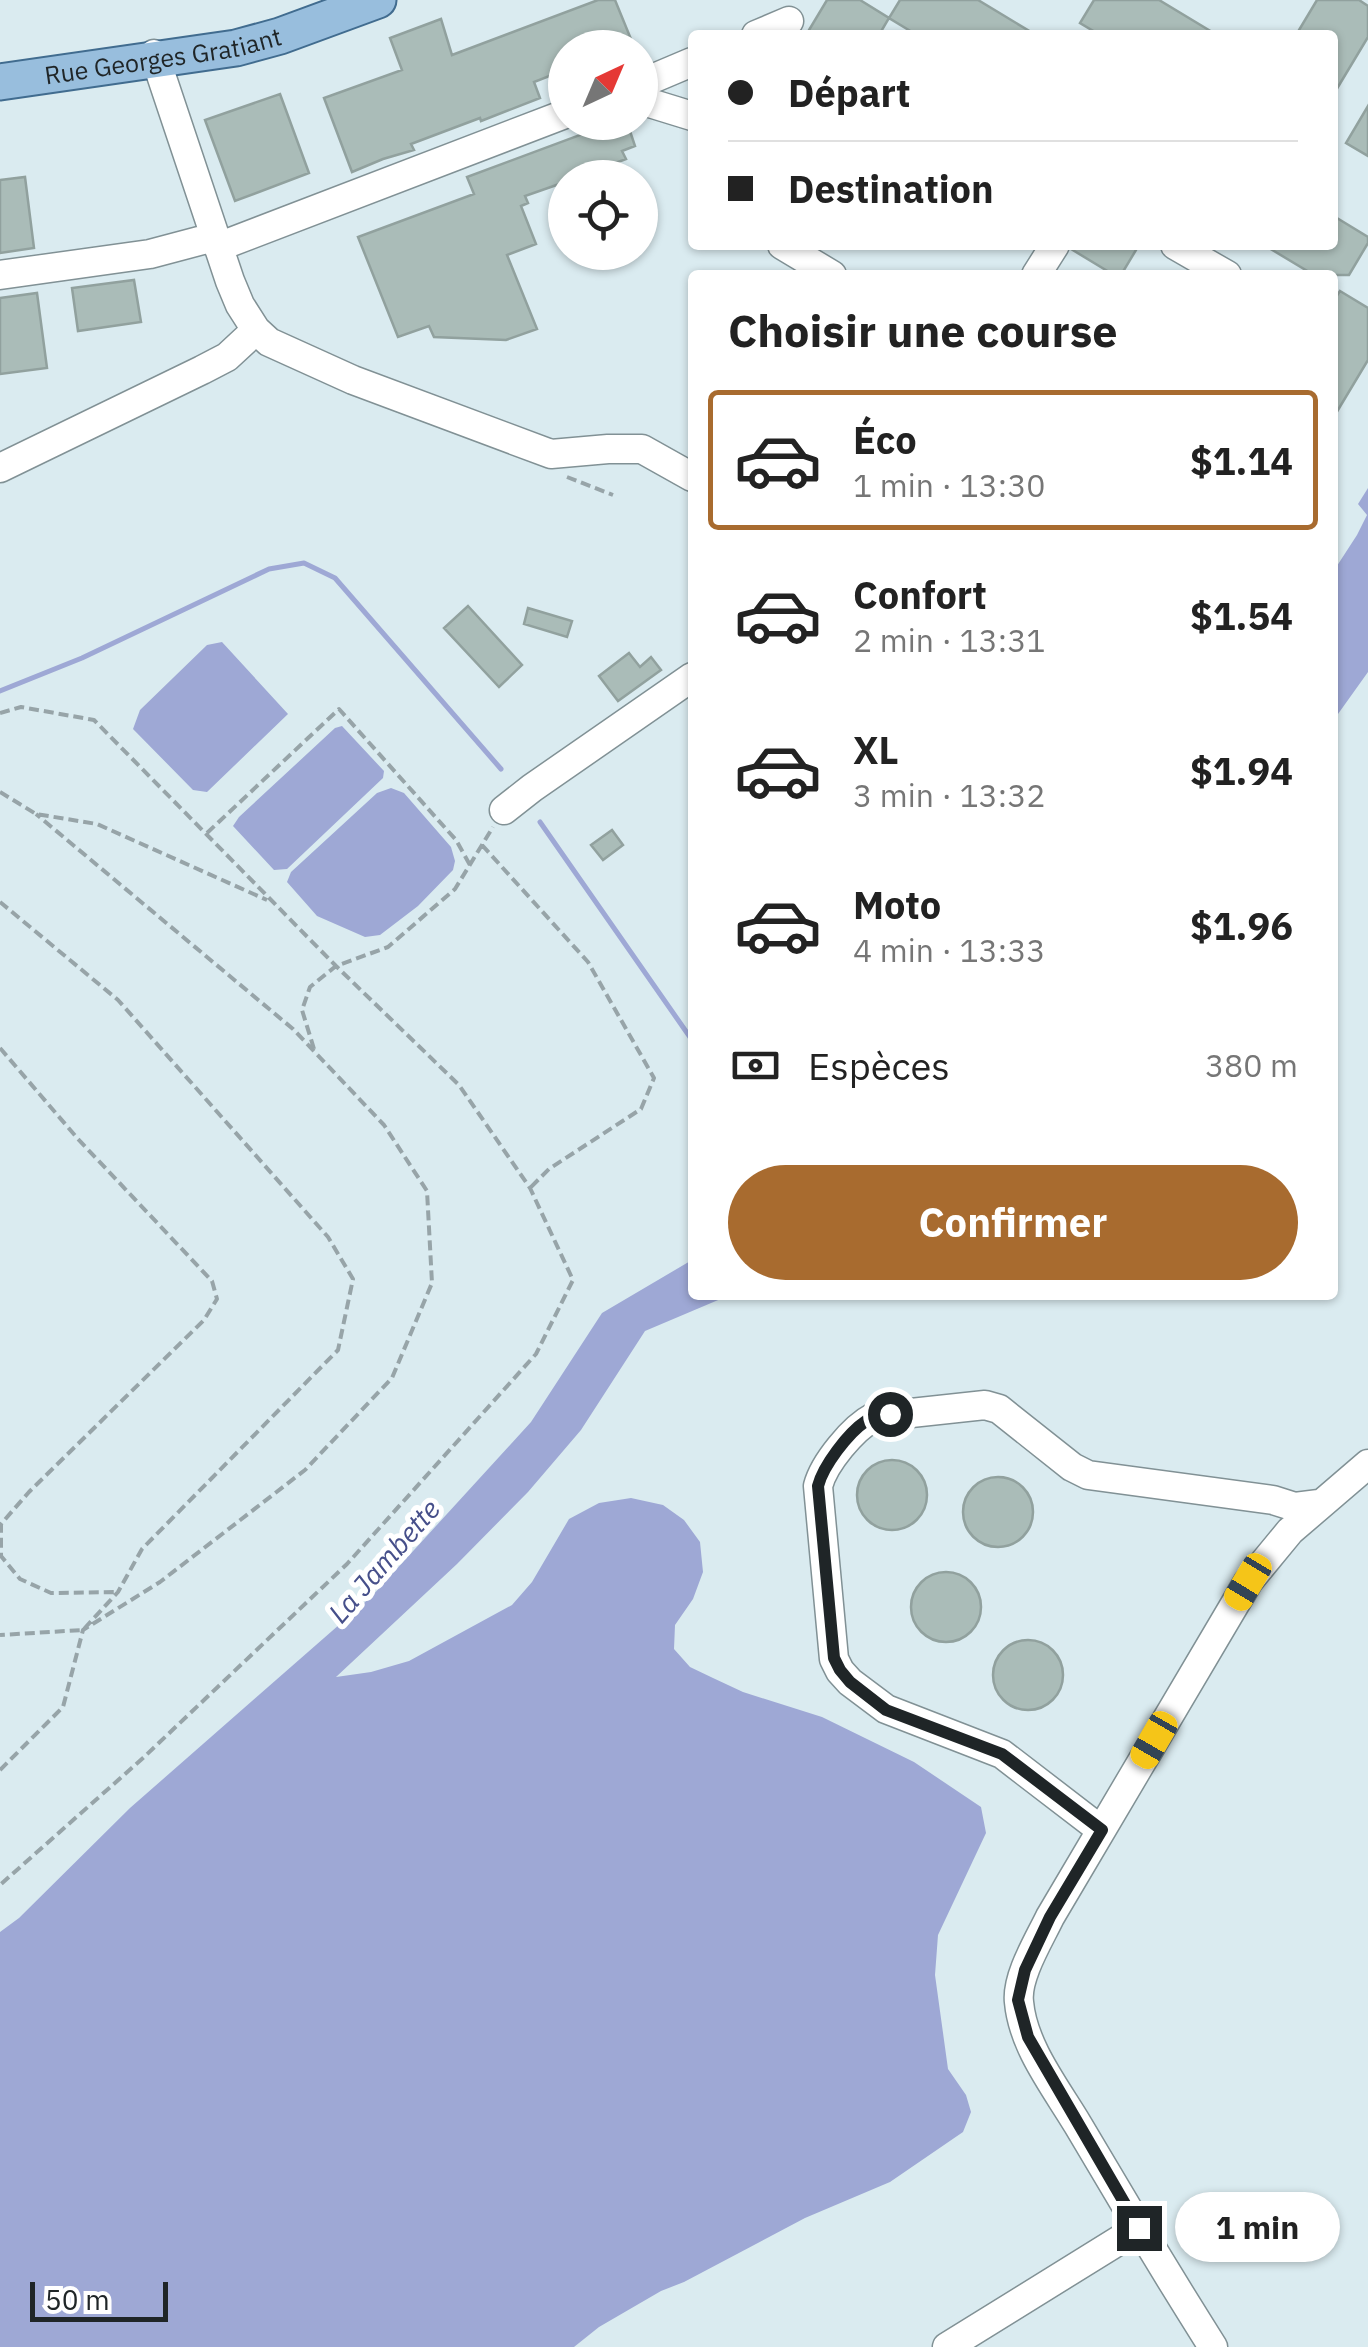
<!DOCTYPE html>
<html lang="fr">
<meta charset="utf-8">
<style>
body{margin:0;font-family:"IBM Plex Sans",sans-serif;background:#f6f6f6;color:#222;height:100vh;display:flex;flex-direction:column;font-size:38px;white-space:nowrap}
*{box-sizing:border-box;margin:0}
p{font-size:32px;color:#767676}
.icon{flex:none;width:55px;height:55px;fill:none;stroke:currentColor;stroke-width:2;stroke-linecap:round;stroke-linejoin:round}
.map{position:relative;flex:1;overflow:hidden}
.details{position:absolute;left:688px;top:270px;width:650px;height:1030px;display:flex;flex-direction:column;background:#fff;border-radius:10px;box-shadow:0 2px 8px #0004}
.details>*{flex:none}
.banner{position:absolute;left:688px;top:30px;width:650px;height:220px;border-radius:10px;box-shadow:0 2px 8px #0004;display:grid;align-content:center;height:220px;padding:0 40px;background:#fff}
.needle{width:65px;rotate:44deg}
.fabs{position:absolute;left:548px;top:30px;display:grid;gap:20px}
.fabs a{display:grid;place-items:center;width:110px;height:110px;border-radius:50%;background:#fff;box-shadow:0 2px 8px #0004;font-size:50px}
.scale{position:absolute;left:30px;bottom:25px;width:138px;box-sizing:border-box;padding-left:10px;border:5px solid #1f2527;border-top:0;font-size:28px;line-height:35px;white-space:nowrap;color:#1f2527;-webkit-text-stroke:8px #fff;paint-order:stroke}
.end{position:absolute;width:45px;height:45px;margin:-22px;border:12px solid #1f2527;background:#fff;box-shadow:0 0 0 5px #fff}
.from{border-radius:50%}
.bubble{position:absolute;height:70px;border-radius:35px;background:#fff;box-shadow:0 2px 8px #0004;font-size:32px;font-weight:700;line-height:70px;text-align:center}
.car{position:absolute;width:30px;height:60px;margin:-30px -15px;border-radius:12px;box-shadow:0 0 8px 2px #0007;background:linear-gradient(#f5c518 24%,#345 0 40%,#f5c518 0 76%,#345 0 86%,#f5c518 0)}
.banner b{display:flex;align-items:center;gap:35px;height:95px;font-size:38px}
.banner b+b{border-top:2px solid #e0e0e0}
.banner i{width:25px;height:25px;background:#222}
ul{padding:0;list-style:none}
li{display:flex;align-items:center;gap:30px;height:140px;margin:0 20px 15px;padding:0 20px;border:5px solid transparent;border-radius:10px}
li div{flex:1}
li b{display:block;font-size:38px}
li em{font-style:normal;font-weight:700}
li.on{border-color:#a86b2f}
li>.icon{width:90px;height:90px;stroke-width:1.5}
h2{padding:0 40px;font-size:45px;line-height:120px}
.pay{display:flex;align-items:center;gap:25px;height:110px;padding:0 40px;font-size:38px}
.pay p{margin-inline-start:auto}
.action{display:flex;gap:20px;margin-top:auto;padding:20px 40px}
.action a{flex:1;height:115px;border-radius:60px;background:#a86b2f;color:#fff;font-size:40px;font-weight:700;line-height:115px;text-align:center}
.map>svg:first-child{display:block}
.water{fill:#9ea8d5}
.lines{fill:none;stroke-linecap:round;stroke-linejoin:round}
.stream{stroke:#9ea8d5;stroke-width:5}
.building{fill:#aabcb8;stroke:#91a19e;stroke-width:2.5}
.minor-casing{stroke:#819195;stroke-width:31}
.major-casing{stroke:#416c8f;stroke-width:39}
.path{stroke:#97a4a8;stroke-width:4;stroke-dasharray:10 5;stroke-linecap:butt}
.minor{stroke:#fff;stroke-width:28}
.major{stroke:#98bedd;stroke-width:35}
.route{stroke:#1f2527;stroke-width:12}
.labels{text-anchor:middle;stroke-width:10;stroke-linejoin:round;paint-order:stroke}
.street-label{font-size:25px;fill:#1f2527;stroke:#fff}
.water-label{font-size:28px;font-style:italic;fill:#464f8a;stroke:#fff}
</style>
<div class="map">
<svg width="1368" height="2347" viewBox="0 0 1368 2347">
<rect width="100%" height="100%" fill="#daebf0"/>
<!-- water -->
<path class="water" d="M1368 488V672L1333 721V572L1357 535 1367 515 1358 504Z
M222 642 288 714 207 792 193 790 133 729 140 710 207 645Z
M342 726 384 771 383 778 287 869 274 870 233 826 239 817 335 728Z
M391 788 404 793 451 847 455 861 453 870 418 906 380 935 365 937 317 916 287 882 291 872 377 793Z
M692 1260V1295H730L645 1331 581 1430 528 1492 457 1564 336 1677 371 1672 409 1661 512 1605 532 1582 569 1519 599 1503 631 1498 663 1505 684 1520 700 1542 703 1572 693 1599 675 1625 674 1649 690 1667 713 1678 743 1692 822 1717 914 1762 981 1807 986 1833 938 1935 935 1975 948 2069 966 2095 971 2112 963 2132 890 2182 805 2218 684 2282 661 2291 599 2327 574 2347H0V1932L19 1918 130 1808 372 1596 531 1422 602 1313Z"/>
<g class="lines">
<!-- stream -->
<path class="stream" d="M0 691 82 658 269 569 304 563 335 578 501 769
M540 822 692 1040"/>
</g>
<!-- building -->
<path class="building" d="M598 0H615L633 44 624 48H565V70L534 82 540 98 481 121 480 118 411 144 414 150 383 159 352 172 324 98 402 70 390 38 441 19 452 55Z
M827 0H860L889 18 879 35H806Z
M900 0H978L1036 35H917L889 18Z
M1094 0H1159L1217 35H1100L1080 23Z
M1317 0H1359L1368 6V37L1332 97V35H1296Z
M280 94 309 173 235 201 205 120Z
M1368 106V156L1346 143Z
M612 123 617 135 630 131 635 146 622 151 626 159 576 178H565V182L525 196 528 203 521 206 536 244 507 255 537 329 506 340 434 337 429 326 398 337 358 237 474 194 467 177Z
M25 177 34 248 0 253V180Z
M1332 215 1368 237V243L1349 275H1314L1264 245H1332Z
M1072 245H1139L1121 275H1114L1071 249Z
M134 280 141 322 78 331 72 288Z
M1340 291 1368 308V360L1332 420V303Z
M37 293 47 368 0 374V298Z
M468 606 522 665 499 687 444 628Z
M528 608 572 621 567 637 524 624Z
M629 653 640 667 651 657 661 670 618 701 599 676Z
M612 830 623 845 603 860 591 845Z
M857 1495a35 35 0 1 1 70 0a35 35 0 1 1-70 0Z
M963 1512a35 35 0 1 1 70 0a35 35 0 1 1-70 0Z
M911 1607a35 35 0 1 1 70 0a35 35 0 1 1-70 0Z
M993 1675a35 35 0 1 1 70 0a35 35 0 1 1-70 0Z"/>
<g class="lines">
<!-- minor casing -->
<g class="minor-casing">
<path id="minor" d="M756 35 789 21
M154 54 230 281 240 305 256 330 269 342 353 380 551 454 608 449H642L692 477
M640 84 692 62
M640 100 692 116
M782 245 832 275
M1175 245 1227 275
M218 247 565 114
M0 275 150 254 214 237
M1036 275 1055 245
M0 468 202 370 227 357 256 330
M504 810 532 788 692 677
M1101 1830 1002 1754 886 1709 850 1682 840 1671 834 1659 818 1486C824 1463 853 1428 874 1417L985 1405 999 1409 1072 1467 1088 1475 1273 1500 1295 1507 1319 1504
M947 2347 1139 2228
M1213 2347C1167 2274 1122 2200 1078 2125 1056 2088 1023 2047 1019 2002 1016 1977 1039 1940 1050 1917L1248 1582 1290 1531 1368 1464"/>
</g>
<!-- major casing -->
<g class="major-casing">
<g id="major">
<path id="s1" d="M0 82 236 48 280 36 378 0"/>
</g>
</g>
<!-- path -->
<path class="path" d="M567 477 613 495
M0 713 21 707 94 720 336 966 459 1085 530 1188 573 1280 536 1354 347 1564 143 1758 0 1885
M0 792 36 814 97 824 267 900
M207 833 339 709 456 840 470 865
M482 845 588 962 654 1078 641 1109 549 1169 530 1188
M0 902 118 1000 328 1237 353 1279 338 1350 142 1549 118 1592 83 1630 0 1635
M0 1048 78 1139 212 1281 217 1299 204 1320 29 1492 1 1524V1556L20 1579 51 1593 118 1592
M314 1049 302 1010 310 987 336 966 388 947 455 889 493 827
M0 1770 63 1707 83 1630 160 1582 305 1470 392 1378 432 1283 427 1191 384 1125 293 1029 36 814"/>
<!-- minor -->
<use href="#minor" class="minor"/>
<!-- major -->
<use href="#major" class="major"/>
</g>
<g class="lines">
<!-- route -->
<path class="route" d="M890 1414C882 1416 873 1416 866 1421 848 1433 823 1466 818 1486L834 1658 840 1670 850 1682 886 1710 1002 1754 1102 1830 1050 1917 1025 1970 1018 2000 1028 2037 1139 2228"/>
</g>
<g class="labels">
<!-- street labels -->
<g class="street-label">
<text dy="9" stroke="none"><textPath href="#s1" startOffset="165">Rue Georges Gratiant</textPath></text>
</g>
<!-- water labels -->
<g class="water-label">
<text transform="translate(384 1561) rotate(-49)" y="10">La Jambette</text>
</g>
</g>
</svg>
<div class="fabs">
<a><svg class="needle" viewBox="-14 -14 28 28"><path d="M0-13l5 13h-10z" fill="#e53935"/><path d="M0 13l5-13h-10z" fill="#767676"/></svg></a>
<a><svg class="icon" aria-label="locate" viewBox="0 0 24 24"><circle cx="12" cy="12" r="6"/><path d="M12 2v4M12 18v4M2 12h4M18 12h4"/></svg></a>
</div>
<div class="scale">50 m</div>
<i class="end from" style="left:890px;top:1414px"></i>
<i class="end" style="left:1139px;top:2228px"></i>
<div class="bubble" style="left:1175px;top:2192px;width:165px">1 min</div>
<i class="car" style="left:1248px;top:1582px;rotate:211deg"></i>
<i class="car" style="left:1154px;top:1740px;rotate:210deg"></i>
<div class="banner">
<b><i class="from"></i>Départ</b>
<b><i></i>Destination</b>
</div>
<section class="details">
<h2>Choisir une course</h2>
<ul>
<li class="on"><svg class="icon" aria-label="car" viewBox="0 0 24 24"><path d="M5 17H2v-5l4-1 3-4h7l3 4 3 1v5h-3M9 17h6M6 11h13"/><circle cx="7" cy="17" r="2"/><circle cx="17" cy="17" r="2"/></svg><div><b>Éco</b><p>1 min · 13:30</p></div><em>$1.14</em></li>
<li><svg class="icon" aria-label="car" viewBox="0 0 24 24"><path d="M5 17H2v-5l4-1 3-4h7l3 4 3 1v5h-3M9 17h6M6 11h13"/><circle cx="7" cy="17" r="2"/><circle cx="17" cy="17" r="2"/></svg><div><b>Confort</b><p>2 min · 13:31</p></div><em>$1.54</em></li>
<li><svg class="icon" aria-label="car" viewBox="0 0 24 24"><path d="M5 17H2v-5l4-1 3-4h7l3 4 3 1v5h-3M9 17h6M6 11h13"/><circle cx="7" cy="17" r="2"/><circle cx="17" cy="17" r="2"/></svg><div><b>XL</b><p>3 min · 13:32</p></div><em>$1.94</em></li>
<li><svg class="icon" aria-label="car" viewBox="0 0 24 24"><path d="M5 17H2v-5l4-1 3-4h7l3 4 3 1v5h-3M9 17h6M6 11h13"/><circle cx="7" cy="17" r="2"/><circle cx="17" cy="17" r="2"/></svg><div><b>Moto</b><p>4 min · 13:33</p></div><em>$1.96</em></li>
</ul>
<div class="pay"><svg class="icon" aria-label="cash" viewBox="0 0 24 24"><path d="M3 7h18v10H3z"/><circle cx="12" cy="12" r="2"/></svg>Espèces<p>380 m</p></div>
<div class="action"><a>Confirmer</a></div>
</section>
</div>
